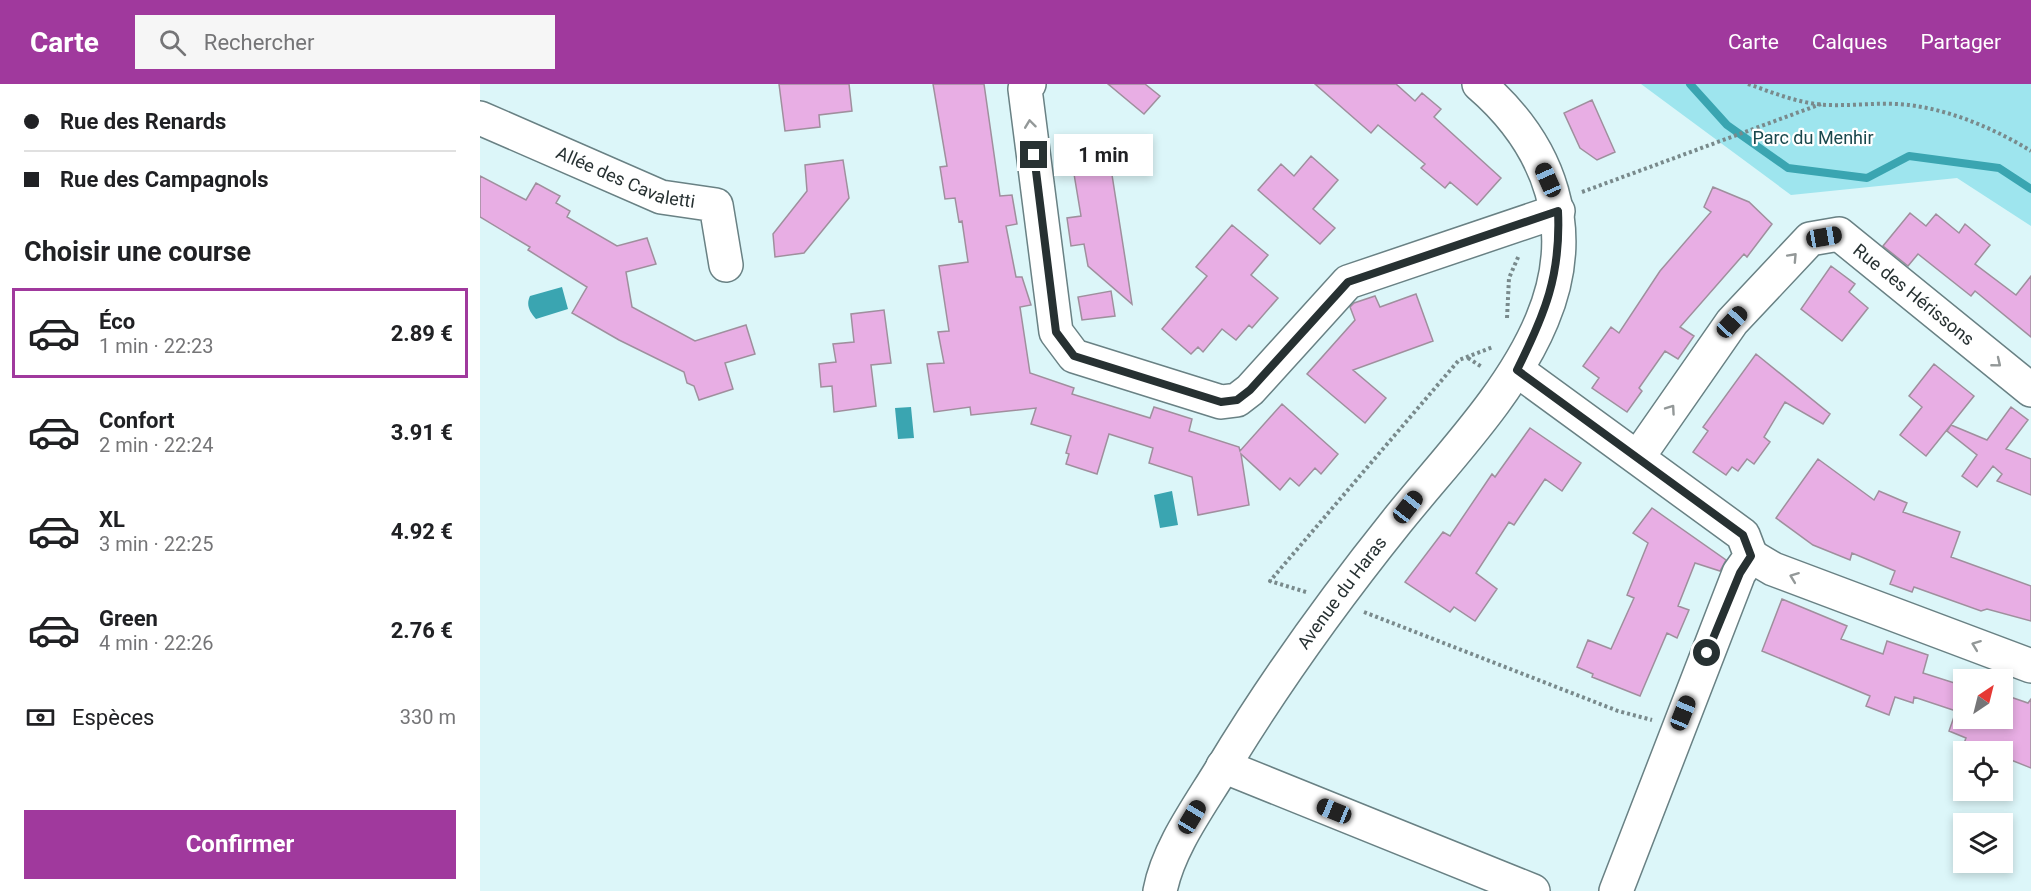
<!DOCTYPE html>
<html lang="fr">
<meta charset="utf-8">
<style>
body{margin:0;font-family:Roboto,sans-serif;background:#f6f6f6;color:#202124;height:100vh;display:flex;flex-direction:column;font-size:22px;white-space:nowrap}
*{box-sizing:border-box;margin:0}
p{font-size:20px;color:#757577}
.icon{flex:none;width:33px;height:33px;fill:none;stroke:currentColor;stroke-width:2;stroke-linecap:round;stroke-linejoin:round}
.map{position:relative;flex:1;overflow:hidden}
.sheet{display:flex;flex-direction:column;background:#fff;width:480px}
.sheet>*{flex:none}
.guide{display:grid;align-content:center;height:132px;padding:0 24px;background:#fff}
.needle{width:39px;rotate:35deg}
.fabs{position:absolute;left:1473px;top:585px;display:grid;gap:12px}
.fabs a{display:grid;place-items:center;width:60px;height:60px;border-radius:0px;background:#fff;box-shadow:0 3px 9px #0003;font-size:30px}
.end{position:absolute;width:27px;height:27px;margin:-14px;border:8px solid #273132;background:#fff;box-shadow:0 0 0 3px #fff}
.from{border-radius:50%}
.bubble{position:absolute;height:42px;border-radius:0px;background:#fff;box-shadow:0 3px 9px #0003;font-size:20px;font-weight:700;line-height:42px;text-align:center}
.car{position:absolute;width:18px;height:36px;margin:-18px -9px;border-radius:8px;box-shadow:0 0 4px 2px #0007;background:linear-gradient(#222 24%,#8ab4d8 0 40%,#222 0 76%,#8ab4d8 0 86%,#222 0)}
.guide b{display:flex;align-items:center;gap:21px;height:57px;font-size:22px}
.guide b+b{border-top:2px solid #e0e0e0}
.guide i{width:15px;height:15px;background:#202124}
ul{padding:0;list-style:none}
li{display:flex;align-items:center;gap:18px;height:90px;margin:0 12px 9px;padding:0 12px;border:3px solid transparent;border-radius:0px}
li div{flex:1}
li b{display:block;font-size:22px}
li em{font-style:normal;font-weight:700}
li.current{border-color:#a0399d}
li>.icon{width:54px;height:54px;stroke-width:1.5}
h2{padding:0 24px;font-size:27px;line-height:72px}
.pay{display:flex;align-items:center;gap:15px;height:66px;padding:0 24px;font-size:22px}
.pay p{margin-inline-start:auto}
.action{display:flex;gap:12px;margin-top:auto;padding:12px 24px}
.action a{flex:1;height:69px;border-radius:0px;background:#a0399d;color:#fff;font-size:24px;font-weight:700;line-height:69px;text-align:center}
header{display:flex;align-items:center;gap:36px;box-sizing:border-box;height:84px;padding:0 30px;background:#a0399d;color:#fff}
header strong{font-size:28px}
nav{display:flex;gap:33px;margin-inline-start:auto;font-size:21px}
.search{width:420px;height:54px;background:#f6f6f6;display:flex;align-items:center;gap:15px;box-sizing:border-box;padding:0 21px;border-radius:0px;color:#757577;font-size:22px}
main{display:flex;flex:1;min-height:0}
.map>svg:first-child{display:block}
.green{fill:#9ee5ee}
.water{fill:#3aa5b1}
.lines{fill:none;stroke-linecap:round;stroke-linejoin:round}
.stream{stroke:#3aa5b1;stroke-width:8}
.building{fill:#e8aee4;stroke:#9f8f9d;stroke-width:1.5}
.minor-casing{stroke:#698184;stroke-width:36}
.path{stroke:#798a8c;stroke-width:4;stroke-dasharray:3 3;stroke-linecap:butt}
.minor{stroke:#fff;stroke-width:33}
.oneway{stroke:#939898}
.route{stroke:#273132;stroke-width:8}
.labels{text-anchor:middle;stroke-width:4.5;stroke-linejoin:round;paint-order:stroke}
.park-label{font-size:18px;fill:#19484d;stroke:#fff}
.street-label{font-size:18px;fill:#273132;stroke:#fff}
</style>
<header>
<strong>Carte</strong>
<div class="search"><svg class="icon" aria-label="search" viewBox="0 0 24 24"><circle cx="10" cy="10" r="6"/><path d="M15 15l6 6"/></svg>Rechercher</div>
<nav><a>Carte</a><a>Calques</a><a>Partager</a></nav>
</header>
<main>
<section class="sheet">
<div class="guide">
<b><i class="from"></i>Rue des Renards</b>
<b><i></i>Rue des Campagnols</b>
</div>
<h2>Choisir une course</h2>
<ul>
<li class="current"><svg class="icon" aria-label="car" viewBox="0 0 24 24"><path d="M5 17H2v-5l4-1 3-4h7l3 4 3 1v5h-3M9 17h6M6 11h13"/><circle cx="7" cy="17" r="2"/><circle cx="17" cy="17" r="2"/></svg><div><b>Éco</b><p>1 min · 22:23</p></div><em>2.89 €</em></li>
<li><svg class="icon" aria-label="car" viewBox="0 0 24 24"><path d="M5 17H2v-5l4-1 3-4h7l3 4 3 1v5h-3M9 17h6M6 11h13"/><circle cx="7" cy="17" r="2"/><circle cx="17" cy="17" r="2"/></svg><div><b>Confort</b><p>2 min · 22:24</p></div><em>3.91 €</em></li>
<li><svg class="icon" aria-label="car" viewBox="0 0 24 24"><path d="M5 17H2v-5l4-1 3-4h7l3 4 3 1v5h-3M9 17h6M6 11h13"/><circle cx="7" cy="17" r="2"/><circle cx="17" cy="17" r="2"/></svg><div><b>XL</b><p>3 min · 22:25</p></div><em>4.92 €</em></li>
<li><svg class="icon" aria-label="car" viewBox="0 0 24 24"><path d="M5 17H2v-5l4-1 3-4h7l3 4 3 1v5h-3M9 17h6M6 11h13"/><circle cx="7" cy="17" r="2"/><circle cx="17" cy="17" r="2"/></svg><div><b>Green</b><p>4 min · 22:26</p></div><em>2.76 €</em></li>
</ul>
<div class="pay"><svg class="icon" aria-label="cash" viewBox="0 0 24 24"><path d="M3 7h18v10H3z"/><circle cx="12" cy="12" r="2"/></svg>Espèces<p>330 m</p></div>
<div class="action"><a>Confirmer</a></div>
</section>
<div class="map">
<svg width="1551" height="807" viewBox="0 0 1551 807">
<rect width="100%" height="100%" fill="#dcf6f9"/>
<!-- green -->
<path class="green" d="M1161 0H1551V142L1477 94 1311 111Z"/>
<!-- water -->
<path class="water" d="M82 203 88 225 56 235C49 227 46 221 50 212Z
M431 323 434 354 418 355 415 324Z
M692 407 698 441 680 444 674 411Z"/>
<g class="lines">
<!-- stream -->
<path class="stream" d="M1210 0 1247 41 1308 84 1387 94 1429 72 1519 84 1551 105"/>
</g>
<!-- building -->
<path class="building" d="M299 0H369L372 27 339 31 340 43 305 47Z
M453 0H504L520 112 532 111 537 140 526 142 536 193H542L551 221 540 223 550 289 594 304 592 310 670 334 674 323 712 335 709 347 759 363 760 367 802 320 858 370 841 390 835 384 819 402 810 394 800 406 761 370 769 421 718 431 712 393 669 379 673 364 629 350 617 390 586 380 589 370 586 369 591 352 551 340 556 324 491 331 490 323 454 328 447 280 464 279 458 248 469 247 459 182 488 178 482 137 479 138 475 114 465 115 460 83 467 82Z
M628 0H665L680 12 664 30Z
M835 0H916L935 17 942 9 961 25 954 33 1021 94 997 121 970 98 965 104 941 84 945 80 898 41 891 49Z
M1112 16 1135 68 1117 76 1100 64 1084 29Z
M627 59 646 180 652 220 608 182 604 160 591 162 587 134 601 132 592 78 601 77 599 61Z
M831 72 858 96 833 125 855 144 840 160 778 106 801 80 814 92Z
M363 76 369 114 324 169 295 173 293 150 327 107 325 81Z
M0 92 46 116 56 99 80 112 76 119 90 127 87 133 137 162 167 154 176 180 146 188 152 223 215 257 266 241 275 270 245 279 253 305 219 316 214 302 207 299 204 288 139 256 92 229 107 203 48 166 50 163 0 133Z
M1233 103 1269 118 1292 140 1267 173 1264 170 1200 243 1214 252 1198 275 1185 267 1159 304 1162 307 1147 328 1112 304 1119 294 1103 282 1131 243 1139 249 1180 187 1231 128 1224 123Z
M1430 129 1446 142 1456 130 1479 149 1485 140 1510 161 1495 180 1536 211 1551 192V253L1495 207 1491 212 1438 170 1428 182 1403 162Z
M752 141 788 171 771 191 798 214 772 244 769 241 756 256 742 245 723 268 718 263 711 270 682 245 727 192 716 183Z
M1351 182 1375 200 1369 208 1388 224 1362 257 1321 225Z
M631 207 635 232 602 236 598 213Z
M936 210 953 257 873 286 906 314 885 339 827 290 875 236 870 223 874 219 895 212 900 223Z
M404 226 411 279 391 281 396 322 354 328 352 302 341 303 339 280 356 278 353 260 374 258 371 230Z
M1276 270 1350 330 1343 340 1305 318 1284 353 1290 358 1274 380 1267 375 1258 387 1252 383 1246 391 1213 368 1228 347 1223 343Z
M1454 280 1494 312 1446 372 1420 351 1442 323 1429 312Z
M1531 323 1548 336 1526 365 1551 375V411L1517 397 1522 390 1513 382 1497 403 1482 392 1497 371 1467 347 1471 341 1507 356Z
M1050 344 1101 379 1082 407 1065 395 1034 441 1029 438 996 489 1017 505 995 537 974 523 970 528 925 498 963 448 970 452 1012 390 1015 393Z
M1338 375 1394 416 1399 407 1427 419 1423 428 1480 448 1471 473 1551 502V537L1507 525 1501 527 1434 503 1432 508 1410 500 1415 487 1372 469 1370 476 1333 461 1296 434Z
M1172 424 1246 476 1240 487 1215 479 1198 522 1209 526 1197 554 1187 549 1160 612 1112 593 1113 590 1097 583 1108 556 1131 565 1154 514 1147 511 1168 459 1153 449Z
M1302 515 1367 542 1361 555 1403 570 1407 557 1448 571 1443 589 1484 602V634H1522V610L1548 619 1551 615V684L1526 674 1529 668H1497L1483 662 1486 654 1469 647 1476 627 1434 613 1433 619 1415 613 1409 631 1386 622 1390 612 1282 567Z
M1488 589H1497L1509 593 1508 596H1486Z"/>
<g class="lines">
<!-- minor casing -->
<g class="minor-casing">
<g id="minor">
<path d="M549 0 545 5 576 248 594 272 741 318 757 316 770 306 868 198 1078 127"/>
<path id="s1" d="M0 34 181 113 236 121 246 181"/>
<path d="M1037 286 1263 451 1271 472 1259 489 1136 807"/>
<path id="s2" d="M1158 373 1252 238 1330 155 1359 150 1551 306"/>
<path d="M1271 472 1293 485 1551 582"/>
<path d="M743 682 1053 807"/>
<path id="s3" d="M680 807C688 765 718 724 740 688 793 600 852 518 917 437 966 376 1032 309 1062 236 1100 146 1071 62 999 0"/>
</g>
</g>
<!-- path -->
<path class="path" d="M1268 0C1294 9 1320 20 1348 21 1378 22 1406 17 1436 22 1475 28 1517 46 1551 67
M1102 108 1341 20
M1027 234 1029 194 1039 171
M988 274 1002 283
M826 508 790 497 979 276 1013 263
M884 528 1138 627 1172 636"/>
<!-- minor -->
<use href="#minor" class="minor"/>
</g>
<!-- one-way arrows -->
<defs><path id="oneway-chevron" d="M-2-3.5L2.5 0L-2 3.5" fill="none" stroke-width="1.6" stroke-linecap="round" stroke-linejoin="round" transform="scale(1.5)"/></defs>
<g class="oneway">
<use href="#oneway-chevron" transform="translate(550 40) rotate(-97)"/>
<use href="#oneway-chevron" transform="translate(1313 173) rotate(-47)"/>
<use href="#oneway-chevron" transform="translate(1517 279) rotate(39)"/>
<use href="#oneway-chevron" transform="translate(1191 325) rotate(-55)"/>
<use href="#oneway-chevron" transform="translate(1314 493) rotate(-159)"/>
<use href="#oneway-chevron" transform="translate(1496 561) rotate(-159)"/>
</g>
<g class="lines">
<!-- route -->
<path class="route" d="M554 71 576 248 594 272 741 318 757 316 770 306 868 198 1078 127C1081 191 1065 230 1037 286L1263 451 1271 472 1260 489 1227 569"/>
</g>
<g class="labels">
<!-- park labels -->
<g class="park-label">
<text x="1333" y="60">Parc du Menhir</text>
</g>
<!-- street labels -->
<g class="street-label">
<text dy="6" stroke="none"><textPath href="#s1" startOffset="158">Allée des Cavaletti</textPath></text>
<text dy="6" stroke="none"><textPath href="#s2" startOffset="404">Rue des Hérissons</textPath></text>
<text dy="6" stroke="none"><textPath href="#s3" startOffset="351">Avenue du Haras</textPath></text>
</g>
</g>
</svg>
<div class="fabs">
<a><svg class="needle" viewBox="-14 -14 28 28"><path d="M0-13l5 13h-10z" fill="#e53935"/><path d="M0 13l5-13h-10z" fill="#757577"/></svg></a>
<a><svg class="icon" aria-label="locate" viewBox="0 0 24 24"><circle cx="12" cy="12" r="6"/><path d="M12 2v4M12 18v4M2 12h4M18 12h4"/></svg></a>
<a><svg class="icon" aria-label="layers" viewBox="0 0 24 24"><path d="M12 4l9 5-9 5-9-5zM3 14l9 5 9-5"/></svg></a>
</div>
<i class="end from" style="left:1227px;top:569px"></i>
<i class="end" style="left:554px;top:71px"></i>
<div class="bubble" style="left:574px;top:50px;width:99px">1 min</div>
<i class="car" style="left:1068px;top:96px;rotate:336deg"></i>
<i class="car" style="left:1344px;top:153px;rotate:80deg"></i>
<i class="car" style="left:1252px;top:238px;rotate:43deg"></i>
<i class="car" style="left:928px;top:423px;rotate:38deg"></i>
<i class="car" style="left:1203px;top:629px;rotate:22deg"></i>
<i class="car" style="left:854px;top:727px;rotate:292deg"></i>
<i class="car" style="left:712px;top:733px;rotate:31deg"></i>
</div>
</main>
